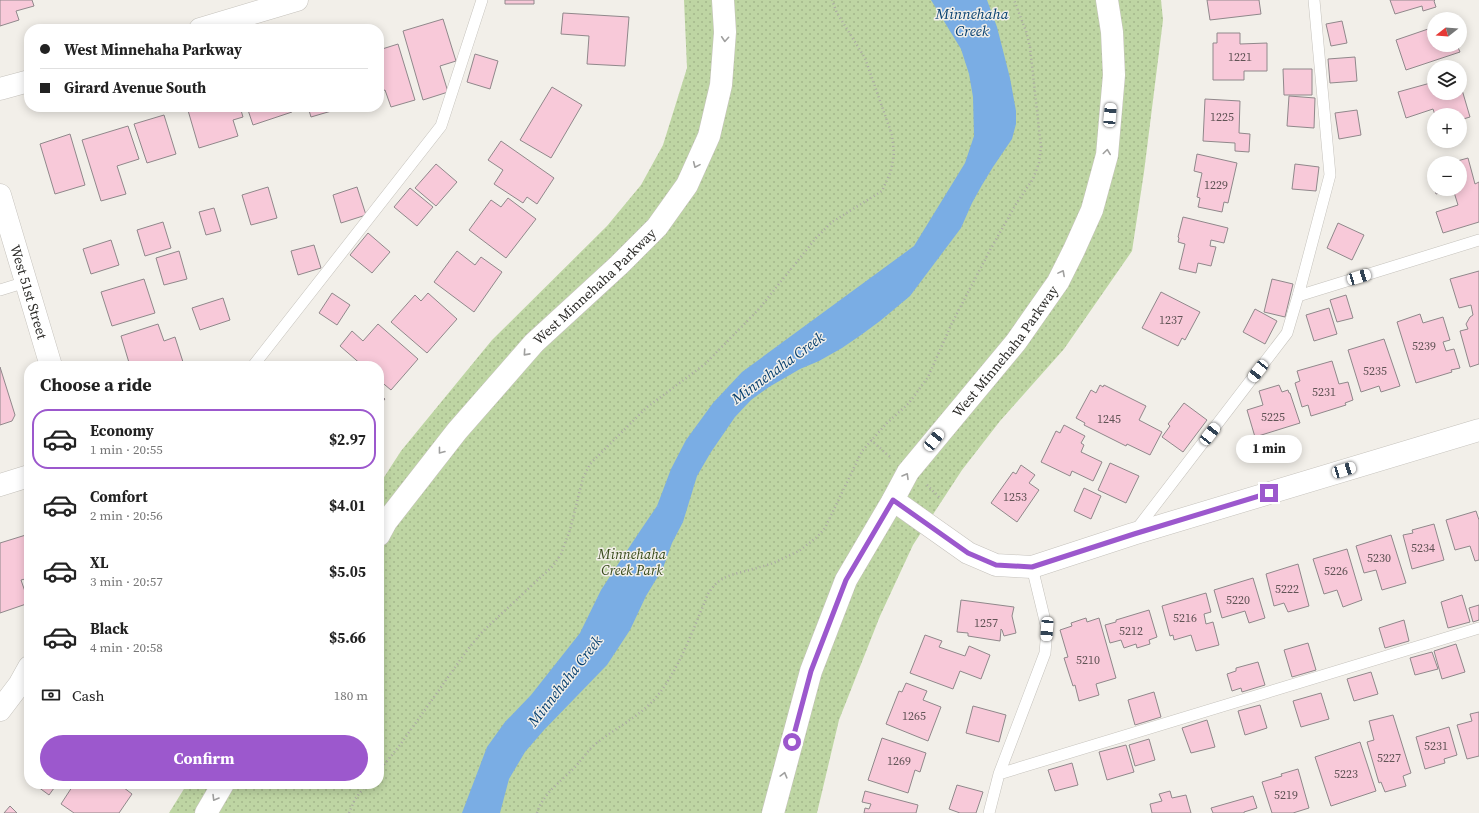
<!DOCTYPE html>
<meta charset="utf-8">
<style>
body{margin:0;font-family:"Source Serif 4",serif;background:#f2f2f2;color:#222;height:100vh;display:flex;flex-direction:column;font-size:15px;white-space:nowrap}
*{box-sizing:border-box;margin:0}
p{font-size:13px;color:#767676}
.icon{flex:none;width:22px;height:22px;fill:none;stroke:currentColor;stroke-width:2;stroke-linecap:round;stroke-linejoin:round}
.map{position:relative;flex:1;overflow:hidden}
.details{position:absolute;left:24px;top:361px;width:360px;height:428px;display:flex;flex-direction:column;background:#fff;border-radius:16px;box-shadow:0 2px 10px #0003}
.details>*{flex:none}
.guide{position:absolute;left:24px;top:24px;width:360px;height:88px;border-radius:16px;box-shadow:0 2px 10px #0003;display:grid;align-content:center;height:88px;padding:0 16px;background:#fff}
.needle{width:26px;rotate:253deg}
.controls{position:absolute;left:1427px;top:12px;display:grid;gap:8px}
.controls a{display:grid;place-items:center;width:40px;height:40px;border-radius:50%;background:#fff;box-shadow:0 2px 10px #0003;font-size:20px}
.end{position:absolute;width:18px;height:18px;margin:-9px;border:5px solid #9c58cd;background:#fff;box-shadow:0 0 0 2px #fff}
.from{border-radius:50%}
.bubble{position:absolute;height:28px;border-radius:14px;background:#fff;box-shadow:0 2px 10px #0003;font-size:13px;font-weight:700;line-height:28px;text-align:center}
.car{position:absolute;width:12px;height:24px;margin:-12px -6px;border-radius:5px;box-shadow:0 0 3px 1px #0007;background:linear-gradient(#fff 24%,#345 0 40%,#fff 0 76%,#345 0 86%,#fff 0)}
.guide b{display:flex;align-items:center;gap:14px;height:38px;font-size:15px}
.guide b+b{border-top:1px solid #e0e0e0}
.guide i{width:10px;height:10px;background:#222}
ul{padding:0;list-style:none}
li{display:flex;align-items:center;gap:12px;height:60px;margin:0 8px 6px;padding:0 8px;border:2px solid transparent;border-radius:16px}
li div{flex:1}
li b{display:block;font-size:15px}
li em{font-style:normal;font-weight:700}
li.current{border-color:#9c58cd}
li>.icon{width:36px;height:36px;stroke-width:1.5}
h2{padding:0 16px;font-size:18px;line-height:48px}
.pay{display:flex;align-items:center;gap:10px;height:44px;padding:0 16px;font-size:15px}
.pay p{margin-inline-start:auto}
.cta{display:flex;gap:8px;margin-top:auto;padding:8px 16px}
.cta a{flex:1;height:46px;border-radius:24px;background:#9c58cd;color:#fff;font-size:16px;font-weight:700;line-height:46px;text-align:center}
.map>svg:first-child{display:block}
.park{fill:url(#park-dots)}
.water{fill:#7aade4}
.building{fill:#f8c9d9;stroke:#90888b}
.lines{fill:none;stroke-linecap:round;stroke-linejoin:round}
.lane-casing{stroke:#c5c2bc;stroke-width:12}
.street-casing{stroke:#c5c2bc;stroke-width:23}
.secondary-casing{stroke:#c5c2bc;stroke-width:23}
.path{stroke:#aba9a4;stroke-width:2.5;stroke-dasharray:1 3;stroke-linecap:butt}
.lane{stroke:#fff;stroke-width:11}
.street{stroke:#fff;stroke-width:22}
.secondary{stroke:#fff;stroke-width:22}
.oneway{stroke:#a0a09f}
.route{stroke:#9c58cd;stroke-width:5}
.labels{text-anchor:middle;stroke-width:3;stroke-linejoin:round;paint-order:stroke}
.number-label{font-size:12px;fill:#605355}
.street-label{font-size:14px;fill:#2d2c29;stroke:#f2efe9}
.park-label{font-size:14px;font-style:italic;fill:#364919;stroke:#f2efe9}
.water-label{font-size:15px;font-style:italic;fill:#053f70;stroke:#f2efe9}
</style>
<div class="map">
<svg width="1479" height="813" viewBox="0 0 1479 813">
<defs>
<pattern id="park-dots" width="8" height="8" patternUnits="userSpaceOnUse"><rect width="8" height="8" fill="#bed5a3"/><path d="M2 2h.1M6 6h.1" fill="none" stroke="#a4b78c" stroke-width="1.8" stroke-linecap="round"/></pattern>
</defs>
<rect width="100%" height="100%" fill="#f2efe9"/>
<!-- park -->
<path class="park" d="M684 0H1161L1163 20 1144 172 1132 251 1064 349 1000 421 962 470 913 545 880 616 839 720 817 813H169L187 784H379V485L401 451 492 340 607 226 641 185 663 145 687 68Z"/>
<!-- water -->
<path class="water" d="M931 0H987L997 27 1010 78 1016 111V124L1012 139 993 167 982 185 972 203 961 228 910 296 880 321 861 335 842 348 819 361 800 369 769 387 751 400 735 417 711 452 697 476 683 522 672 543 663 568 646 596 630 630 607 665 544 730 525 752 509 779 500 813H462L487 747 505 722 531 695 580 633 601 590 638 534 657 506 671 469 686 440 713 403 742 372 914 246 965 163 974 136 973 97 969 74 961 49Z"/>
<!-- building -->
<path class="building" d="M0 0H32L34 6 16 11 19 20 0 26Z
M505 0H534V4H505Z
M1207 0H1259L1261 14 1210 20Z
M1390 0H1435L1434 1 1436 7 1423 11 1422 6 1395 14Z
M563 13 629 17 625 66 587 64 589 36 561 34Z
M443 19 456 61 440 66 448 92 423 100 403 31Z
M1342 21 1347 43 1331 46 1326 24Z
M1434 27V45H1457L1460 52 1406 70 1396 40Z
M1217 33H1240V44L1267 43V71H1244V80H1213V43H1217Z
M398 44 415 100 391 107 385 90 379 92V50Z
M475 54 498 61 490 89 467 82Z
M1355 57 1357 81 1330 83 1328 59Z
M1283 69H1312V95H1284Z
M1434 82V93H1460V83L1470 117 1460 120V115H1435L1433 109 1406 118 1398 92Z
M552 87 582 105 551 158 520 140Z
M1289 96 1315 98 1314 128 1287 126Z
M1205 99 1240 101 1239 133 1250 134 1249 152 1235 151V143L1203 141Z
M187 107H240L243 117 233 120 238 136 199 148Z
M247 107H290L292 112 253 125Z
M308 107H345L311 117Z
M1357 110 1361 135 1339 139 1335 113Z
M164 115 176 154 147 163 134 124Z
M128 126 139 159 117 166 126 194 101 201 82 140Z
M70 134 85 185 55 194 40 144Z
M501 141 554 178 537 204 527 197 523 203 494 184 503 170 488 160Z
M1197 154 1237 163 1228 203 1224 202 1222 212 1198 207 1200 198 1197 197 1202 173 1194 171Z
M1468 158 1475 184 1479 182V222L1443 233 1436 212 1458 205 1453 189H1460V163H1450Z
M436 164 457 182 436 206 415 188Z
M1295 164 1319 167 1316 191 1292 189Z
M1434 168V186L1429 170Z
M268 187 277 218 251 225 242 195Z
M357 187 366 215 341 223 333 195Z
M410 188 433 207 417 226 394 207Z
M1435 189H1453L1436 194Z
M508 198 536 219 506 258 469 230 491 200 501 207Z
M214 208 221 231 206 235 199 212Z
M1183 217 1228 228 1224 243 1211 240 1210 246 1216 247 1211 266 1198 263 1196 273 1179 269 1185 244 1178 242 1179 238 1178 237Z
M163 222 171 248 145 256 137 230Z
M1338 223 1364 235 1352 260 1327 248Z
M368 233 390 252 372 273 350 255Z
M111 240 119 265 91 274 83 249Z
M314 245 321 268 298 275 291 251Z
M179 251 187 279 164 285 156 258Z
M457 251 475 265 481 257 502 272 474 312 434 282Z
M1479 271V364L1470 367 1460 331 1468 329 1466 324 1470 317 1473 315 1471 305 1459 308 1450 279Z
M144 279 155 313 112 326 101 292Z
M1272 279 1293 284 1285 317 1264 312Z
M1161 292 1200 312 1185 340 1182 338 1178 346 1142 328Z
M332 293 350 305 337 325 319 313Z
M428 293 457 319 427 353 391 322 415 295 421 301Z
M1346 295 1353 318 1337 322 1330 300Z
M223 298 230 320 200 330 192 308Z
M1329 308 1337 334 1314 341 1306 315Z
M1255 309 1277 321 1265 344 1243 332Z
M1420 314 1423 323 1443 317 1450 340 1443 342 1446 351 1454 349 1460 368 1451 370 1452 372 1416 383 1397 322Z
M158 324 164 341 175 337 183 362 170 366H130L121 336Z
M378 324 418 359 391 390 379 380V366H363L340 346 352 331 363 341Z
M1384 339 1400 386 1381 392 1379 386 1361 392 1348 350Z
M1332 361 1339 384 1348 382 1353 400 1345 403 1346 405 1311 416 1308 405 1302 407 1295 383 1300 381 1297 371Z
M267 362 274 366H265Z
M0 367 15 415 12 421 0 425Z
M1100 385 1103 387 1104 385 1146 406 1139 420 1162 432 1150 455 1127 444 1126 446 1084 425 1085 423 1076 418 1091 390 1096 393Z
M1279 385 1282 392 1288 390 1289 393H1290L1300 423 1255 437 1247 410 1263 405 1259 391Z
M379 394 385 399 379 406Z
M1184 403 1207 420 1183 452 1162 437 1170 426 1168 424Z
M1064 425 1085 436 1081 443 1084 445 1081 452 1102 462 1093 481 1072 471 1070 476 1041 462 1056 431 1060 433Z
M1110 463 1139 476 1126 503 1098 490Z
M1021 465 1035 475 1029 483 1039 490 1017 522 991 503 1013 472 1016 474Z
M1084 488 1101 496 1091 519 1074 511Z
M1476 511 1479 520V560L1475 561 1470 546 1455 550 1446 520Z
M1434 524 1444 560 1412 569 1403 535 1413 533 1412 530Z
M29 534V578L21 580 29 603 0 613V543Z
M1391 535 1406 583 1382 590 1376 570 1364 573 1356 546Z
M1347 549 1362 600 1343 607 1337 590 1324 594 1313 559Z
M1298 564 1309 606 1288 612 1284 603 1274 606 1266 574Z
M1253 578 1265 618 1249 623 1245 611 1222 618 1214 590Z
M1206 593 1211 612 1204 614 1206 624 1213 622 1219 645 1196 651 1191 635 1174 640 1173 635 1170 636 1162 606Z
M1462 595 1470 622 1448 628 1441 602Z
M961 600 1014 607 1012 616 1016 633 1004 636 1002 630 1001 629 1000 641 968 636V633L957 632Z
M1479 605V620L1473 622 1469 608Z
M1149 610 1157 637 1149 640 1150 644 1137 648 1136 644 1124 648 1121 640 1110 643 1105 625 1116 622V620Z
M1086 618 1087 622 1099 618 1116 678 1096 684 1099 695 1079 701 1075 685 1073 686 1064 658 1068 657 1060 630 1072 626 1071 623Z
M1404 620 1409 641 1385 648 1379 628Z
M925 635 942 641 939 647 965 656 969 646 990 655 981 679 960 671 953 689 910 673Z
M1308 643 1316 670 1292 677 1284 650Z
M1456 644 1465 672 1442 679 1434 651Z
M1432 652 1438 669 1415 675 1410 658Z
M1258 662 1265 685 1242 692 1241 688 1232 691 1227 674 1236 671V668Z
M1371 672 1378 694 1354 701 1347 679Z
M906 683 927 691 923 700 941 707 928 741 886 724 899 691 902 692Z
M1154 692 1161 717 1135 725 1128 700Z
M1321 693 1329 719 1301 727 1293 701Z
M1260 705 1267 728 1245 735 1238 711Z
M973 706 1006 715 999 742 966 733Z
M1479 712V756L1467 759 1457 725 1472 721 1470 714Z
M1393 715 1411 773 1403 776 1406 786 1385 792 1381 782 1379 783 1367 742 1374 740 1369 721Z
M1207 720 1215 747 1191 753 1182 728Z
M1449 727 1457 755 1444 759 1445 763 1425 769 1416 737Z
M882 738 926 753 920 772 915 770 908 793 868 780Z
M1149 739 1155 760 1135 766 1129 745Z
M1360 742 1376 791 1331 806 1315 757Z
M1126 745 1134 772 1107 780 1099 752Z
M1072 763 1078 785 1055 791 1048 770Z
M1298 769 1309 808 1293 813H1272L1262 782 1282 776 1281 774Z
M34 784H57L49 795Z
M74 784H101L103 786 104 784H119L132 794 119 813H74L61 804Z
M957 785 983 792 976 813H960L949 809Z
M865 791 918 805 916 813H864L865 808 869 809 871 804 862 802Z
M1170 791 1172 798 1186 795 1191 813H1152L1150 804 1162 801 1159 794Z
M1253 796 1257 808 1244 812V813H1213L1211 808Z
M10 806 17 813H4Z"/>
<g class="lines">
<!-- lane casing -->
<g class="lane-casing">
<path id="lane" d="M0 290 26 282
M1298 296 1479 240
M253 366 441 126 482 0
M1136 530 1287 333 1298 296 1330 175 1314 0
M999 774 1479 628
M989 813 999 774 1045 653 1047 629 1032 567"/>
</g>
<!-- street casing -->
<g class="street-casing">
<g id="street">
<path d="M200 29 297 0"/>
<path d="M0 89 29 81"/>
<path id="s1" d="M0 195 51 366"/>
<path d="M0 485 29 476"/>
<path d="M893 500 968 553 996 565 1032 567 1133 534 1479 430"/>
<path id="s2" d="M379 535 386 522 457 431 534 343 619 265 657 227 687 185 709 136 721 85 725 32 723 0"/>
<path d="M0 710 19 685 29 667"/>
<path d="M206 813 223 784"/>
</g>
</g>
<!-- secondary casing -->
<g class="secondary-casing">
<g id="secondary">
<path id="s3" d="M773 813 811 671 846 580 893 500 908 472 1016 342 1058 282 1074 250 1092 210 1107 155 1114 75 1112 32 1107 0"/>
</g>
</g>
<!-- path -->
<path class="path" d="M871 440 890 457
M927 485 940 498
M379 771 400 745 468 649 483 631 542 576 553 566 561 554 570 530 583 478 590 464 646 408 705 364 758 310 816 238 832 222 882 191 891 171 894 153 892 135 865 58 837 13 832 0
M349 813 355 799 367 784
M537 813C543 794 558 784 571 771 581 762 587 750 598 742 616 728 636 718 652 702 678 674 693 629 708 594 714 584 720 579 731 575L771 564 799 551 817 537 825 528 862 451 887 423 909 403 928 377 952 323 989 252 1016 204 1033 179 1039 163 1041 147 1030 47 1026 31 1014 0"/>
<!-- lane -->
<use href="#lane" class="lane"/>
<!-- street -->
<use href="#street" class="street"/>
<!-- secondary -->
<use href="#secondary" class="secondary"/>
</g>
<!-- one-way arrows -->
<defs><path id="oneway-chevron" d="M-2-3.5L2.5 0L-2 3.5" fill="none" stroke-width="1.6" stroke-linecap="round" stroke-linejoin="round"/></defs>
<g class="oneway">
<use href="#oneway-chevron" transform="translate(725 39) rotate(94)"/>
<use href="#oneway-chevron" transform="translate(1107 152) rotate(-82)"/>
<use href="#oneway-chevron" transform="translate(696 165) rotate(114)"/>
<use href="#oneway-chevron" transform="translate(1062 273) rotate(-62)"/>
<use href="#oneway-chevron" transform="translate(526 353) rotate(132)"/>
<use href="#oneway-chevron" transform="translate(441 451) rotate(128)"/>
<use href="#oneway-chevron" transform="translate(906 476) rotate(-60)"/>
<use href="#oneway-chevron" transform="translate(784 775) rotate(-75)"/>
<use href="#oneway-chevron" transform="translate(215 798) rotate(121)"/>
</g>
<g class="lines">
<!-- route -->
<path class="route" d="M792 742 811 671 846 580 893 500 968 553 996 565 1032 567 1134 534 1269 493"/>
</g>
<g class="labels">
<!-- number labels -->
<g class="number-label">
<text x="1240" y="61">1221</text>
<text x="1222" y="121">1225</text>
<text x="1216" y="189">1229</text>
<text x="1171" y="324">1237</text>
<text x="1424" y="350">5239</text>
<text x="1375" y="375">5235</text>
<text x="1324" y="396">5231</text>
<text x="1273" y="421">5225</text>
<text x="1109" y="423">1245</text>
<text x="1015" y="501">1253</text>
<text x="1423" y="552">5234</text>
<text x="1379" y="562">5230</text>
<text x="1336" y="575">5226</text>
<text x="1287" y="593">5222</text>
<text x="1238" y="604">5220</text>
<text x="1185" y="622">5216</text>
<text x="986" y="627">1257</text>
<text x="1131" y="635">5212</text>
<text x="1088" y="664">5210</text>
<text x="914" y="720">1265</text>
<text x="1436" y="750">5231</text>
<text x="1389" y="762">5227</text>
<text x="899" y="765">1269</text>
<text x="1346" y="778">5223</text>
<text x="1286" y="799">5219</text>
</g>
<!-- street labels -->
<g class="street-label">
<text dy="5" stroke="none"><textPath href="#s2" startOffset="330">West Minnehaha Parkway</textPath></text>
<text dy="5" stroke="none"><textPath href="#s1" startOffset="101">West 51st Street</textPath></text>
<text dy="5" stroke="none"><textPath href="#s3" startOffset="524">West Minnehaha Parkway</textPath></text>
</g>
<!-- park labels -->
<g class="park-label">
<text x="632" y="559">Minnehaha<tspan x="632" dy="16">Creek Park</tspan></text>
</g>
<!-- water labels -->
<g class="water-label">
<text x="972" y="19">Minnehaha<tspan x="972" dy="17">Creek</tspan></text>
<text transform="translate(778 368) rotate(-36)" y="5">Minnehaha Creek</text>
<text transform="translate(565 681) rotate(-52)" y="5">Minnehaha Creek</text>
</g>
</g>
</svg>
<div class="controls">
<a><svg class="needle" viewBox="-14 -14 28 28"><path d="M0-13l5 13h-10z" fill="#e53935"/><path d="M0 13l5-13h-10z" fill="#767676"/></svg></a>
<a><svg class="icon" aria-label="layers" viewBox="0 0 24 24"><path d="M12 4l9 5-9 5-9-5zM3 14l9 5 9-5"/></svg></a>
<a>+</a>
<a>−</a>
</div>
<i class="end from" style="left:792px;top:742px"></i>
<i class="end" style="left:1269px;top:493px"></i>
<div class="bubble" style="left:1236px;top:435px;width:66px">1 min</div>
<i class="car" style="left:1110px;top:115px;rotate:5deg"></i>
<i class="car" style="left:1359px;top:277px;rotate:73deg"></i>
<i class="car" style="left:1258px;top:371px;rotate:218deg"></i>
<i class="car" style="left:1210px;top:434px;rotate:38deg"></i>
<i class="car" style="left:934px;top:440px;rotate:39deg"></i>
<i class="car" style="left:1344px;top:470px;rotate:73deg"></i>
<i class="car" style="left:1047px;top:629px;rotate:184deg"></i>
<div class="guide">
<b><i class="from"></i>West Minnehaha Parkway</b>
<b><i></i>Girard Avenue South</b>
</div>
<section class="details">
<h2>Choose a ride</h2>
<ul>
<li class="current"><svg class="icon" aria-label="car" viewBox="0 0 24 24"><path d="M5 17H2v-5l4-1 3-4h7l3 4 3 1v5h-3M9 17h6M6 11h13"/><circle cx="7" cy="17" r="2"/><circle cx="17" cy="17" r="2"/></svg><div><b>Economy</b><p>1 min · 20:55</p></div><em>$2.97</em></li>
<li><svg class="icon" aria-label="car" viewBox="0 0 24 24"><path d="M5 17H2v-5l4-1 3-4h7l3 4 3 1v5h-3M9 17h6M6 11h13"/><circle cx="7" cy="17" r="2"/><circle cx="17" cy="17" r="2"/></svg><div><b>Comfort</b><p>2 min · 20:56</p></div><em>$4.01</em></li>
<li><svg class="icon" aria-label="car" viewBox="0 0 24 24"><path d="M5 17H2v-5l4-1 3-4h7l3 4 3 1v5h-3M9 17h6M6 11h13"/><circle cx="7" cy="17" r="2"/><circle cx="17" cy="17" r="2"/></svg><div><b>XL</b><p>3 min · 20:57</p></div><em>$5.05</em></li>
<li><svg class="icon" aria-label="car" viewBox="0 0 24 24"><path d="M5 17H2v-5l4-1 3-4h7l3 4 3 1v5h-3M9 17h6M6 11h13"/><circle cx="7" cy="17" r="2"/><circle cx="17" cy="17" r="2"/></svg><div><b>Black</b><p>4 min · 20:58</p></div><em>$5.66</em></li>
</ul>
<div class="pay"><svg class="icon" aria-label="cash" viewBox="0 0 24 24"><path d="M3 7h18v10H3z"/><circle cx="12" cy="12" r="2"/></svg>Cash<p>180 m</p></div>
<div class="cta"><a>Confirm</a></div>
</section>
</div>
